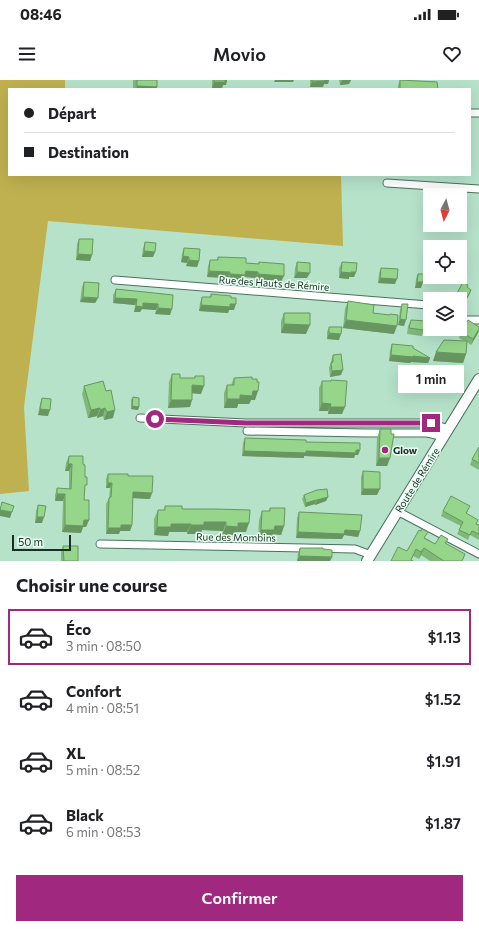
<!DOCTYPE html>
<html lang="fr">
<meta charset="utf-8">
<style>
body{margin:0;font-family:Commissioner,sans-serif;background:#f6f6f6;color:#202124;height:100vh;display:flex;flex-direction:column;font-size:15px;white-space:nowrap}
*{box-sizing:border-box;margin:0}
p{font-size:13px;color:#757577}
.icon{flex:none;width:22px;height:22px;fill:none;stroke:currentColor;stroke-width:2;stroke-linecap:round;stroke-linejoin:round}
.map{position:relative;height:481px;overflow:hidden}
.side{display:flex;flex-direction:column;background:#fff;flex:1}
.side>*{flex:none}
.banner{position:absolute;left:8px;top:8px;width:463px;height:88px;border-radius:0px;box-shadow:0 4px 16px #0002;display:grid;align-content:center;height:88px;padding:0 16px;background:#fff}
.needle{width:26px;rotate:186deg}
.buttons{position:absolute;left:423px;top:108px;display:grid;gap:8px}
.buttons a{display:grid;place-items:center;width:44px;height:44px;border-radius:0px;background:#fff;box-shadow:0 4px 16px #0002;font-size:20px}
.scale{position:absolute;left:12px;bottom:10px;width:59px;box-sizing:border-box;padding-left:4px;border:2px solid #1c2e25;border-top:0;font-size:11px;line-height:14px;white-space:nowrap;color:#1c2e25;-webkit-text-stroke:3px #e7fdf1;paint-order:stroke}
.end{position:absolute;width:18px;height:18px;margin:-9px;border:5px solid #a0287f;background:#fff;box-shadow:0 0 0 2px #fff}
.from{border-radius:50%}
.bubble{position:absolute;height:28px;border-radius:0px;background:#fff;box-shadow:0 4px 16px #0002;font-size:13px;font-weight:600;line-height:28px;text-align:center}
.banner b{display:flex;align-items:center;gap:14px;height:38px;font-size:15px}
.banner b+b{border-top:1px solid #e0e0e0}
.banner i{width:10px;height:10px;background:#202124}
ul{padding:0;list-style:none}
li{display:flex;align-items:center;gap:12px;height:56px;margin:0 8px 6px;padding:0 8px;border:2px solid transparent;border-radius:0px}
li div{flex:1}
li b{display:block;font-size:15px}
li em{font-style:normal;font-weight:600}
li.selected{border-color:#a0287f}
li>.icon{width:36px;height:36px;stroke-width:1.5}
h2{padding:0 16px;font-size:18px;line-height:48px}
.button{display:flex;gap:8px;margin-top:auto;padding:8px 16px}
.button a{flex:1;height:46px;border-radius:0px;background:#a0287f;color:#fff;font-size:16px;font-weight:600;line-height:46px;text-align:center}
.status{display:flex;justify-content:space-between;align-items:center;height:28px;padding:0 20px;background:#fff;direction:ltr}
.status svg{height:11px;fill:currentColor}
header{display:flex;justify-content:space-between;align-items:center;height:52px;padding:0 16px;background:#fff;font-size:18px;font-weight:600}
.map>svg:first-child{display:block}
.green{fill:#bfb14f}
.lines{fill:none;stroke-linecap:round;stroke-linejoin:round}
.street-casing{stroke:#49725d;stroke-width:9}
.secondary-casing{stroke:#49725d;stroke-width:12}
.street{stroke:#fff;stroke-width:7}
.secondary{stroke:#fff;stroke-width:10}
.wall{fill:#80b878}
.shaded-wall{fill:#689661}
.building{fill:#95d68b;stroke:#689661}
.route{stroke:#a0287f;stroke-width:5}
.poi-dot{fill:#a0287f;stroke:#e7fdf1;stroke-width:1.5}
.labels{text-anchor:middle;stroke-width:3;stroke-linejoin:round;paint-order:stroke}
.street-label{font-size:10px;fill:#1c2e25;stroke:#e7fdf1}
.poi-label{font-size:10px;font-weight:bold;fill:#1c2e25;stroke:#e7fdf1;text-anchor:start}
</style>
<div class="status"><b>08:46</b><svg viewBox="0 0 49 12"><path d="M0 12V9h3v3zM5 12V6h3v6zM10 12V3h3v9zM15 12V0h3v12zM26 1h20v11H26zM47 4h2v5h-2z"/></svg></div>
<header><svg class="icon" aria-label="menu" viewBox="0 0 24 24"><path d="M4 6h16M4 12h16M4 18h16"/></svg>Movio<svg class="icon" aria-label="heart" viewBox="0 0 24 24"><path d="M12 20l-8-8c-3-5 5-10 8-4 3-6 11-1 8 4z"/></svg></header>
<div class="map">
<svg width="479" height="481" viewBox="0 0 479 481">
<rect width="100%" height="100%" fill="#b6e2ca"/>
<!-- green -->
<path class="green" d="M0 0H65V9H9V95H341L343 166 48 141 24 327 29 411 0 414Z"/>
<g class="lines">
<!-- street casing -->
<g class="street-casing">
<path id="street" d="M470 33H479
M387 103 479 109
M115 200 428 225 430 227
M460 240H479
M140 338 246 343H431L448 349
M247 351 366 353H427L436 355 443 358
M397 431 479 474
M100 464 355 469 371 475"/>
</g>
<!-- secondary casing -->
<g class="secondary-casing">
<path id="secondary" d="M367 481 479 299"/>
</g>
<!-- street -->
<use href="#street" class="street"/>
<!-- secondary -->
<use href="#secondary" class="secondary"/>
</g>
<!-- wall -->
<path class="wall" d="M133 0H157V7L156 9H133Z
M212 0H227L226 5H223L222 8H212Z
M310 0H329L328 4H324L323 7H310Z
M339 0H351L349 4 340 5Z
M400 0 438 9H398V6Z
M79 159 92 175 90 181 76 180 77 164Z
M145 162 155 172 153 177H142L143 168Z
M184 168 199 181 197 187 186 186 187 183 181 182 182 174Z
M218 177 246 183 258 184 259 182 281 202 256 200V198L245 197 243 200H228V198L207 197 208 186 210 180H217Z
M297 182 307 198H294L295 188Z
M342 182 356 192 354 197H349V199L339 198V188Z
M381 188 395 204 378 203 379 193Z
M418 194 421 208H415L416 199Z
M84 202 98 218 95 223 80 222 82 207Z
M467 208 471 210 469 215 463 226 461 225 460 226V219Z
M116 209 173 215 170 235 155 234 156 230 142 229 140 232H134L135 225 113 223V215Z
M211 214 231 218 234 230H229L228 233 199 231 200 223 202 217H210Z
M348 221 373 233 394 254 343 248 345 229Z
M402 224 404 246 398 245 400 230Z
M284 233 306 254 281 253V241Z
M411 240 424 250 422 256 407 254 408 246Z
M329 247 339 260 327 259V252Z
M479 247V251L478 253 471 265 467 262 466 274 463 283 433 281 436 272 465 261 459 258 461 252Z
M392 264 413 268 430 278 428 283 411 282 410 283 389 281 390 270Z
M333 275 341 295 330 297 329 288Z
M443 293H458L452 305 440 299Z
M172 294 180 298H194L195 296 201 314 192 313 190 327 168 328 169 302Z
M234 298 255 320H251L249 324H238L237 328H224V313L227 305H231Z
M103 301 113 338 104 340 103 336 97 338V336L88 338 82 314 84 306Z
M322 301 342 334H328V331H319V308Z
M133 317 139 327 138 330 131 329V320Z
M42 318 48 336 38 335 40 324Z
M380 349 390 378 387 386H376L377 358Z
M245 358 306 362 360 370 358 375H355L354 378 304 376V378L242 376 243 363Z
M479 367V390L470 385 472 379Z
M69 376 83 384 85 397V410L84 420 89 440 86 447H83L81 453 62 452 63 421H55V415L57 408 69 409V391H65L66 383Z
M363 391 377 415H361V397Z
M108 394 128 396 150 419 133 418 132 445 130 451H120L119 454H106V424L109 418 110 408H106V399Z
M304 415 328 417 326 421 315 425V424L305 427 302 419Z
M38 425 42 443H35L36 431Z
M165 426 182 429H216L246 452H236L235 455H222L223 451 202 450 201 454H187V452H169L168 456 154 455V439L158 430H164Z
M270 428 284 446 281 455 273 454 271 459 258 458 259 440 262 431H269Z
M443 431H468L466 434 478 440 476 444 479 445V460L470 455 468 460 457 454 461 446 441 436Z
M299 432 360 451 358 457 344 455 342 459 296 458 297 438Z
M426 458 435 464 448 459 446 464 462 481H430L421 475 419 479 413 476 411 480 391 481Z
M63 466 78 481H61V472Z
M300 468 332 477 330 481H297L298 473Z"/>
<!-- shaded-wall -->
<path class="shaded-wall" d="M224 0H227L226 5H223L222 8H212L214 2Z
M275 0H294L293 2H274Z
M324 0H329L328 4H324L323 7H310L312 2Z
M342 0H351L349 4 340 5Z
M137 6 157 7 156 9H136Z
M144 171 155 172 153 177H142Z
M78 174 92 175 90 181 76 180Z
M183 176 189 177 187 183 181 182Z
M189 180 199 181 197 187 186 186Z
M209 191 230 192 228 198 207 197Z
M246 191 258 192 256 198 245 197 243 200H228L230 194Z
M297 192 310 193 307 198H294Z
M341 192H356L354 197H349V199L339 198Z
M258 194 284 196 281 202 256 200Z
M380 198 397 199 395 204 378 203Z
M417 202H423L421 208H415Z
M471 210 469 215 463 226 465 221Z
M83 217 98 218 95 223 80 222Z
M115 218 137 219 135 225 113 223Z
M143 223 158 224 156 230 142 229 140 232H134L136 226Z
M230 224H236L234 230H229L228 233 199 231 201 225Z
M158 228 172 229 170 235 155 234Z
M400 239 406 240 404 246 398 245Z
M346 240 397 246 394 254 343 248Z
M284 244 310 245 306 254 281 253Z
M479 249 478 253 471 265 473 259Z
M329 253 341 254 339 260 327 259Z
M436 272 466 274 463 283 433 281Z
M391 275 413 276 430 278 428 283 411 282 410 283 389 281Z
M343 290 341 295 330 297 332 291Z
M192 305 204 306 201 314 189 313Z
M253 311H258L255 320H251L249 324H238L237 328H224L227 319Z
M171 320H192L190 327 168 328Z
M322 323 331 324 328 331H319Z
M132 326 139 327 138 330 131 329Z
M330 327H345L342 334H328Z
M100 328 97 336 88 338 91 330Z
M105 328 103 336 97 338 100 330Z
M40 329 50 330 48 336 38 335Z
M115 330 113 338 104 340 107 332Z
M360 370 358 375H355L354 378 304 376V378L242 376 244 371Z
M379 378H390L387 386H376Z
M68 384H72L69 391H65Z
M108 403H112L110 408H106Z
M363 409H380L377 415H361Z
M133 412 152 413 150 419 131 418Z
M57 414H65L63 421H55Z
M328 417 326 421 315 425 317 420Z
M316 420 315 424 305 427 306 423Z
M0 430 12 432 10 438 0 436Z
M37 437H44L42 443H35Z
M84 440H89L86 447H83L81 453 62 452 65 445Z
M204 442H226L223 451 202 450 201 454H187L191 445Z
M238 443H249L246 452H236L235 455H222L226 446Z
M171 444H191L187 452H169L168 456 154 455 157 447Z
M121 445H132L130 451H120L119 454H106L108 448Z
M275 446H284L281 455 273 454 271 459 258 458 261 450Z
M345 450 360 451 358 457 344 455 342 459 296 458 298 452Z
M424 468 421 475 419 479 421 472Z
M299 476 332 477 330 481H297Z"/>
<!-- building -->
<path class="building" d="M137 0H157V7L137 6Z
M214 0H225V2H214Z
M312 0H325V1L312 2Z
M400 0 437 2 438 9H400Z
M79 159H93L92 175 78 174Z
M145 162 156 163 155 172 144 171Z
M184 168 200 169 199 181 189 180V177L183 176Z
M218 177 246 178V183L259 184V182L284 184V196L258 194V192L246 191 245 195 230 194V192L209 191 210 180H218Z
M297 182 310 183V193L297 192Z
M342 182 357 183 356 192H351V193L341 192Z
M381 188 398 189 397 199 380 198Z
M418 194H424L423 202H417Z
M84 202 99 203 98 218 83 217Z
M463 202 468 205 467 207 471 210 465 221 463 219 461 223 460 222V219H454Z
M116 209 173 215 172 229 158 228V224L143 223V227L136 226 137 219 115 218Z
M211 214 231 216V218H236V224H230V227L201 225 202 217H211Z
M348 221 374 225 373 233 390 235V234L398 235 397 246 346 240Z
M402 224H408L406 240 400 239Z
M284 233H310V245L284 244Z
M411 240 426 241 424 250 409 248Z
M468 240 479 247V249L473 259 461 252Z
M329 247H342L341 254 329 253Z
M444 260 467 261 466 274 436 272Z
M392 264 413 266V268L430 278 413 276V277L391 275Z
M341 274 343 290 332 291 331 283 333 282V275Z
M446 287 458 293 455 300 443 293Z
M172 294H180V298H195V296H204V306L192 305V320H171Z
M252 297V299H257V302H259L258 311H253L252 316 240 315V319H227V305H234V298Z
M331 300 347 301 345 327H330L331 324 322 323V301H331Z
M103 301 106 311 111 310 115 330 107 332 105 328 100 330V328L91 330 84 306Z
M133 317 139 318V327L132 326Z
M42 318 51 319 50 330 40 329Z
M380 349H391V354H394L390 378H379Z
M245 358 306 360V362L360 363V370H356V373L306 371V373L244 371Z
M479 367V383L472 379Z
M69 376H83V384L85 385V397H87V405H85L84 420H89V440H84L83 446 65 445V414H57V408L71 409 72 384H68Z
M363 391 380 392V409H363Z
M108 394H128V396H153L152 413 133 412 132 445H121V448H108L109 418 111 417 112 403H108Z
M327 409 328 417 317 420H316L306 423 304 415 317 410Z
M451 416 470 426 466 433 478 440 476 444 479 445V454L472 451 470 455 459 450 463 442 443 431Z
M2 422 14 426 12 432 0 430Z
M38 425 46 426 44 437H37Z
M165 426H182V429H216L250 430 249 443H238V447L226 446V442H204V445H191V444H171V447H157L158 430H165Z
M270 428H285L284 446H275L274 450H261L262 431H270Z
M299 432 362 435 360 451 345 450 344 454 298 452Z
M422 449 428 452 424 458 435 464 441 455 448 459 445 463 465 474 462 481H444L424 468 421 472 416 469 411 480 413 481H391L398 467 407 471 419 450 421 451Z
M63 466H78V481H64Z
M300 468H323V469L332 470V477L299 476Z"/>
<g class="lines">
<!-- route -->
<path class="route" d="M155 339 246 343H431"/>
</g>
<!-- markers -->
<circle class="poi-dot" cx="385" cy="370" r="4"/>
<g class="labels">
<!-- street labels -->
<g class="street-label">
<text transform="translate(274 203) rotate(4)" y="4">Rue des Hauts de Rémire</text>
<text transform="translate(417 400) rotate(-58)" y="4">Route de Rémire</text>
<text transform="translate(236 457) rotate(1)" y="4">Rue des Mombins</text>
</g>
<!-- poi labels -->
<g class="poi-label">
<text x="393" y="374">Glow</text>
</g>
</g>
</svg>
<div class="buttons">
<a><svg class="needle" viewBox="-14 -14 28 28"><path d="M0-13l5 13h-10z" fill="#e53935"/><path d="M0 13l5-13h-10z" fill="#757577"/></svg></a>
<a><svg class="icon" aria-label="locate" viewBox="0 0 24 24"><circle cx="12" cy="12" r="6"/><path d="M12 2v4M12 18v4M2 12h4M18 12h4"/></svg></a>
<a><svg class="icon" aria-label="layers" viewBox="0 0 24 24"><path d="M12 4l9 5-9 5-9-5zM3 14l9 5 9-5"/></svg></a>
</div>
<div class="scale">50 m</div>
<i class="end from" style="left:155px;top:339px"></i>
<i class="end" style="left:431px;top:343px"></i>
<div class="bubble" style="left:398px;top:285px;width:66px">1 min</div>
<div class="banner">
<b><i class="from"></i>Départ</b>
<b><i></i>Destination</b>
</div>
</div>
<section class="side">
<h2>Choisir une course</h2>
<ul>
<li class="selected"><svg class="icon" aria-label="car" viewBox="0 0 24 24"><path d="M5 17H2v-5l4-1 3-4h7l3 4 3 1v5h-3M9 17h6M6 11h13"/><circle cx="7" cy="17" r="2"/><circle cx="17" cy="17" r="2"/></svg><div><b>Éco</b><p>3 min · 08:50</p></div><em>$1.13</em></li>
<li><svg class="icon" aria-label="car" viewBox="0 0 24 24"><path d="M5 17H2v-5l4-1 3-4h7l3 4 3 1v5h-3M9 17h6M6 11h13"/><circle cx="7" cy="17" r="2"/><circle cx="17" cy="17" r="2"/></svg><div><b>Confort</b><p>4 min · 08:51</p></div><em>$1.52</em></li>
<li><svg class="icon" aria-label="car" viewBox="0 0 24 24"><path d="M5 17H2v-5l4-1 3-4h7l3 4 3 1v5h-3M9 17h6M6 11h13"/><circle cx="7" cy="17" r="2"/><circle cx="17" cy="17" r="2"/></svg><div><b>XL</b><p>5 min · 08:52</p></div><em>$1.91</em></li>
<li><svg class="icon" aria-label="car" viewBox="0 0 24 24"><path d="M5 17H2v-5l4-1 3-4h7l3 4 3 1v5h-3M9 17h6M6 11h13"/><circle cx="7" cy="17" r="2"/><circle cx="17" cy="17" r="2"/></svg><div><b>Black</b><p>6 min · 08:53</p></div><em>$1.87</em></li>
</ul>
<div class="button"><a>Confirmer</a></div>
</section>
